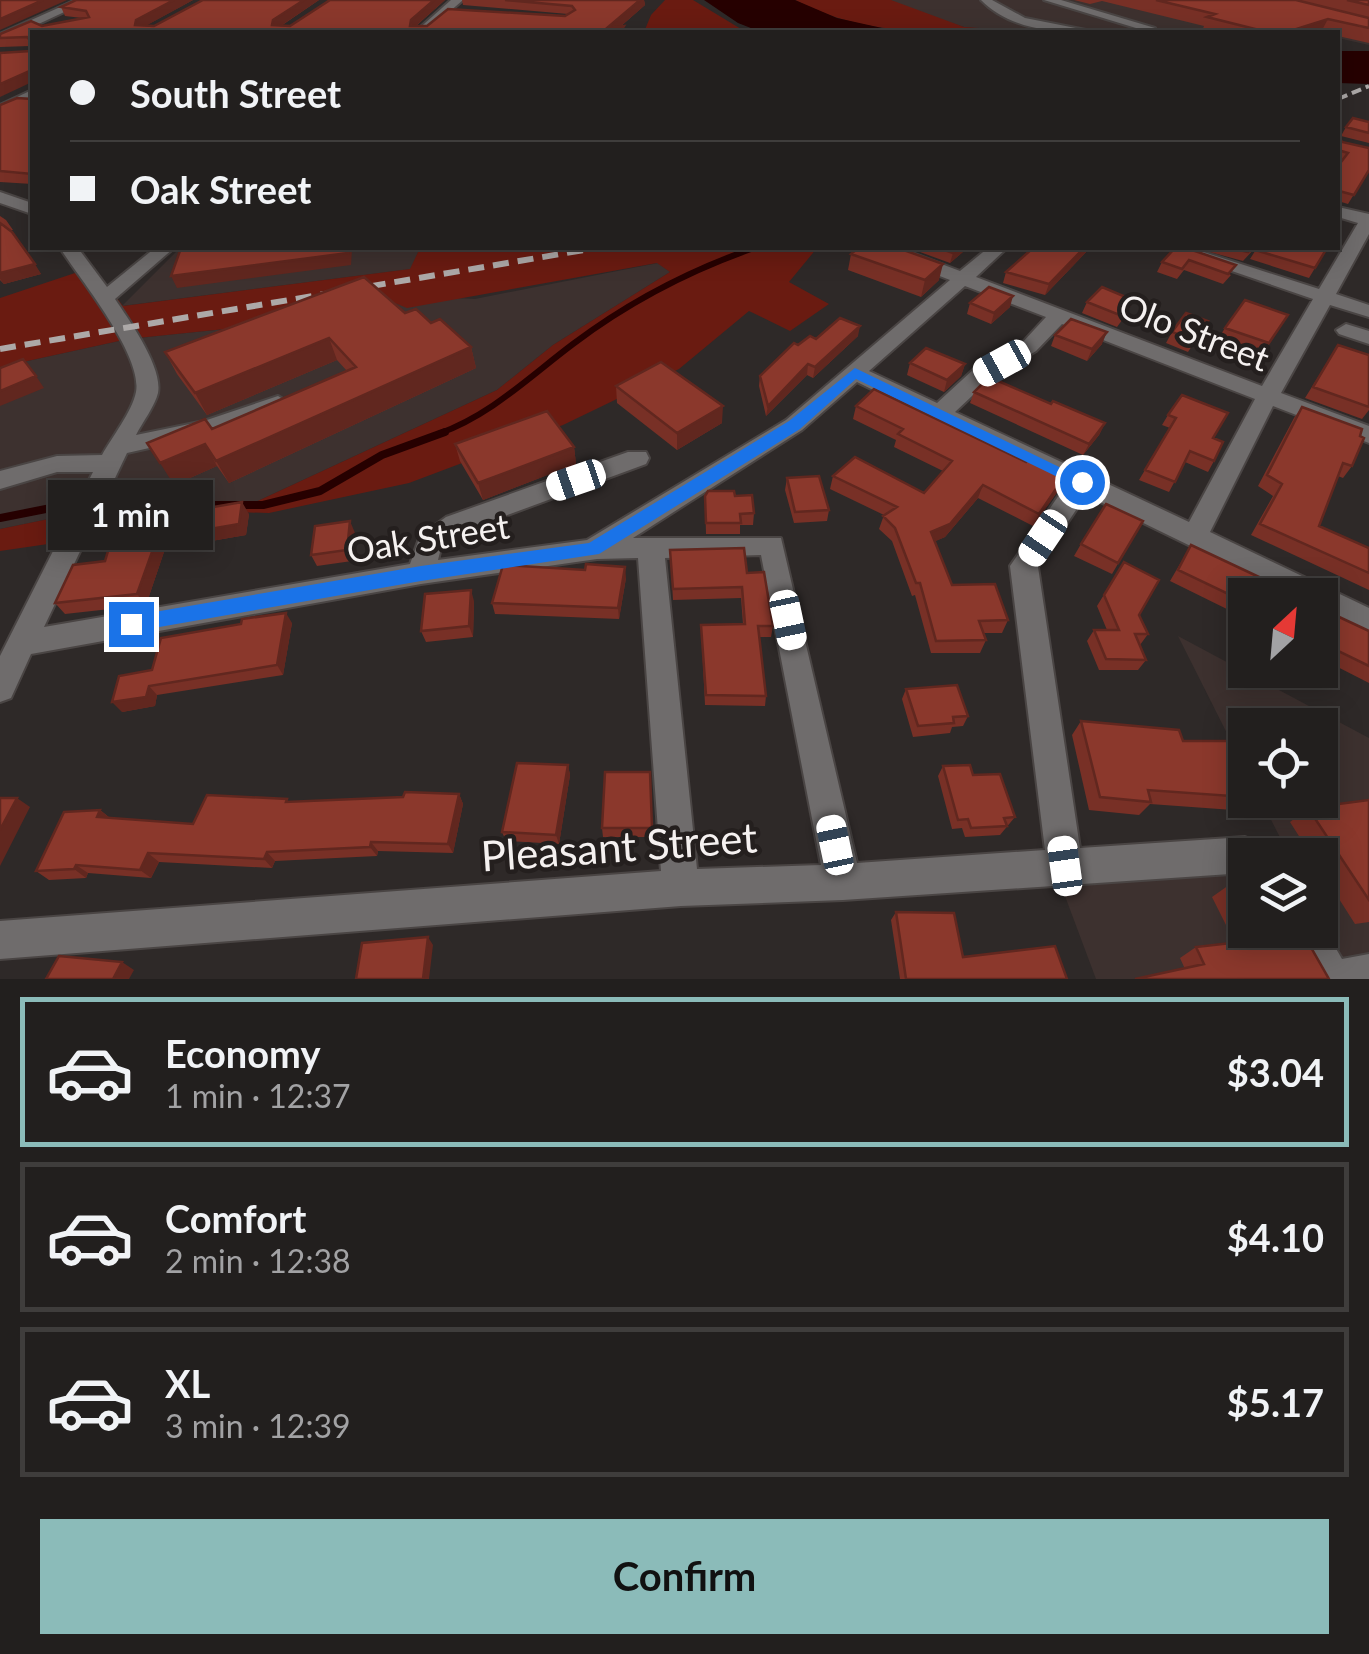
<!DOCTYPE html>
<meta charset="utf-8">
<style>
body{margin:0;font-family:Lato,sans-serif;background:#2e2c2b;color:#f1f3f6;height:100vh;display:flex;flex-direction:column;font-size:38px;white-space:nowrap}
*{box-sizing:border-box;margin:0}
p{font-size:32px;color:#a2a2a4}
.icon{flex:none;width:55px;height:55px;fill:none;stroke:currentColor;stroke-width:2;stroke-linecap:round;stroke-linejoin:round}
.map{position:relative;height:979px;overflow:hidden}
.panel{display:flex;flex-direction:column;background:#221f1e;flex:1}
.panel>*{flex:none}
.guide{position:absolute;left:30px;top:30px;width:1310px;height:220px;border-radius:0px;box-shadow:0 5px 25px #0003,0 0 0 2px #3f3d3c;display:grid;align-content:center;height:220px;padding:0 40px;background:#221f1e}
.needle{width:65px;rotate:26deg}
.controls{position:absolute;left:1228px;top:578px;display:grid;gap:20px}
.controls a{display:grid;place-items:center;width:110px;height:110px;border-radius:0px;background:#221f1e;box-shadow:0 5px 25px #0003,0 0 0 2px #3f3d3c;font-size:50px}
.end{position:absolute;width:45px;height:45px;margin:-22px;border:12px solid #1a73e8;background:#fff;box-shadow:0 0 0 5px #fff}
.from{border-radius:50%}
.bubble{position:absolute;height:70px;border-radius:0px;background:#221f1e;box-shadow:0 5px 25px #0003,0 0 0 2px #3f3d3c;font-size:32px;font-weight:700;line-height:70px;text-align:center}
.car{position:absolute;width:30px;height:60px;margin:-30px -15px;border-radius:12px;box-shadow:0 0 8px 2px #0007;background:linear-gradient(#fff 24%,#345 0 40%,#fff 0 76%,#345 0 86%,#fff 0)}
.guide b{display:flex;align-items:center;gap:35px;height:95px;font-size:38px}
.guide b+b{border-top:2px solid #3f3d3c}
.guide i{width:25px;height:25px;background:#f1f3f6}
ul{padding:18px 0 0;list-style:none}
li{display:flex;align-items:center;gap:30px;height:150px;margin:0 20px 15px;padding:0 20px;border:5px solid #3f3d3c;border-radius:0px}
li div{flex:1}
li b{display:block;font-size:38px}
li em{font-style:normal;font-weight:700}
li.active{border-color:#8bbbb9}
li>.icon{width:90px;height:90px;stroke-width:1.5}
.action{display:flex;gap:20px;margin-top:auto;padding:20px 40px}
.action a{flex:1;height:115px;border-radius:0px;background:#8bbbb9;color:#111;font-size:40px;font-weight:700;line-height:115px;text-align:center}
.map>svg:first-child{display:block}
.built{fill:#3d312f}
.green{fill:#6a1b11}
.water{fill:#260000}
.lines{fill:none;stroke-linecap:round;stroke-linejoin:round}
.stream-far2{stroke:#260000;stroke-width:5}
.stream-far1{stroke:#260000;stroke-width:6}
.stream{stroke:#260000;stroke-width:8}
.minor-casing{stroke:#4a4544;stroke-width:4}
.minor{fill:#6f6c6c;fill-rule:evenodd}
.rail-far2{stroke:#ada9a8;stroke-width:4;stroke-dasharray:10 5;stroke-linecap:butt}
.rail-far1{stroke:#ada9a8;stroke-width:5;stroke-dasharray:12 6;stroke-linecap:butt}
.rail{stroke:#ada9a8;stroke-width:6;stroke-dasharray:16 9;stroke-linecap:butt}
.wall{fill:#783026}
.shaded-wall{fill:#61271f}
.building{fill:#8b382c;stroke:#61271f;stroke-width:2.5}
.route{fill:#1a73e8}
.labels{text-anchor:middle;stroke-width:9;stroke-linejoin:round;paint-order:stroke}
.street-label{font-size:35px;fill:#f5f1f0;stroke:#241f1e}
.near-street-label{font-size:42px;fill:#f5f1f0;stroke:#241f1e}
</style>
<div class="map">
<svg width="1369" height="979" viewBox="0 0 1369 979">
<rect width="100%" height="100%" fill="#2e2928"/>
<!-- built -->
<path class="built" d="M876 0H1263L1369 27V45L1338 38V32H1014L964 27Z
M180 248H420L411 269 122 306Z
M658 263 670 272 553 345 497 390 234 512 73 514 0 529V367L128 339 225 329 373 294 475 299Z
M1178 636 1369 738V979H1096L1062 888 1245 862V930H1320V855H1289L1261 800H1320V725H1245V769Z"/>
<!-- green -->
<path class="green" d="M665 0H693L746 32H644L651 15Z
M795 0H891L964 27 1034 32C952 32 870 40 795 0Z
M420 248H817L789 282 829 304 790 331 749 311 679 369 563 425 409 483 269 513 234 512 497 390 553 345 670 272 657 263 407 308 373 294 236 336 225 329 128 339 0 367V298L93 267 123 306 410 269Z
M73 514 55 543 0 551V529Z"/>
<!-- water -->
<path class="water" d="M704 0H795L837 18 900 32H761L738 23Z
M1338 51H1369V84L1338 83Z"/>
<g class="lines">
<!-- stream-far2 -->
<path class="stream-far2" d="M744 251 753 248"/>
<!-- stream-far1 -->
<path class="stream-far1" d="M438 434C491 415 529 377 573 344 626 304 689 271 751 249"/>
<!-- stream -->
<path class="stream" d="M0 518 66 505H263L320 491 382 455 445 432"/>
<!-- minor casing -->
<g class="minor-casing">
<path id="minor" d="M76 0H90L0 42V34Z
M451 0H463L426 32H415Z
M981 0H992L1025 18 1096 32C1057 34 1009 29 981 0Z
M1044 0H1061L1155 28 1130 32 1136 28Z
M32 90V99L0 115V105Z
M0 192 32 203V214L0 203Z
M1338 207 1369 214V234L1336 294 1369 305V317L1330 305 1281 393 1369 426V443L1273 406 1210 532 1369 608V633L1320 610V595H1291L1086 495 1038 567 1080 848 1245 837 1258 842 1263 855H1245V873L843 900 681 906 0 959V921L661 871 638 558 597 559 421 584 31 654 11 698 0 702V656L93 472H57L0 489V471L57 456 102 455C112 437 132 412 136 392 143 355 79 278 60 248H78L107 287 155 248H174L115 299C129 320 163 367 158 393 155 406 142 423 136 435L204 421 278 396 289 403 286 408 216 433 127 453 44 627 410 564 420 536 446 517 628 452H646L649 458 646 464 464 531 441 548 438 560 587 540 786 420 950 280 878 252 875 248H899L960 271 988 248H1007L976 277 1262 386 1313 299 1165 248H1191L1319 289 1358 223 1338 217ZM965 286 1046 317 1022 343 974 369 937 403 869 371ZM1062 324 1255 399 1189 522 955 412 990 379 1036 351ZM857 382 1066 485 1010 566 1045 850 857 863 781 538H633L802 430ZM761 555 821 865 697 869 665 558Z
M1346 324 1369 331V344L1339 334 1336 330Z
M1320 921 1342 959 1369 954V979H1310L1285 930H1320Z"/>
</g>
<!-- minor -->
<use href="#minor" class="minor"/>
<!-- rail-far2 -->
<path class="rail-far2" d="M1338 99 1369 86"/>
<!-- rail-far1 -->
<path class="rail-far1" d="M575 251 593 248"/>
<!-- rail -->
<path class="rail" d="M0 349 590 249"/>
</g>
<!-- wall -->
<path class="wall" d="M76 0H193L145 26H154L203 0H319L281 26H290L445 0 416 26 565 16 568 14 463 5 462 0H644L645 5 620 27 32 32 30 51V46L0 47V34L82 18 65 16 61 7Z
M1074 0H1369V43L1338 36V32H1208L1202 31 1204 26 1102 1 1090 4Z
M32 99V184L0 182V105Z
M1369 122V143L1341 136 1346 127Z
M1338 139 1342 142 1369 170 1348 204 1338 201V166L1341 162 1338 161Z
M0 216 6 220 13 230H9L41 274 4 284 0 280Z
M922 248H965L964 251 950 263 920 252Z
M1090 248 1045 295 1003 283 1006 272Z
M1175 248 1231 275 1223 284 1184 270 1177 279 1157 272 1162 262Z
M1195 248H1255L1243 261Z
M1257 248H1327L1309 278 1250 259Z
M851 254 939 280 921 297 848 270Z
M1133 300 1128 312 1117 327 1082 313 1087 302Z
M970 303 1010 307 991 324 967 314Z
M405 313 431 323 471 347 476 368 229 483 217 466 174 485 212 429 347 371 337 360 207 415 177 374 165 352Z
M1288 315 1262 355 1218 339 1225 328Z
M1208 321 1188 352 1166 343 1172 332Z
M1055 335 1102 344 1087 361 1051 346Z
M858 336 813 378 807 375 766 416 759 386 760 376 798 345 816 339Z
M1338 345 1369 355V410L1362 419 1305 398Z
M910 363 965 364 961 376 944 392 907 375Z
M616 386 722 423 677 450 617 403Z
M974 392 1105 423 1099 435 1083 455 970 403Z
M856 406 1066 474 1060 488 1033 526 978 498 945 537 935 541 952 585 1008 620 1002 633H983L986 640 980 653H931L915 595 912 596 892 541 879 529 884 515 830 489 833 476 924 493 943 471 894 447 896 440 853 419Z
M1302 407 1352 466 1343 478 1338 476 1319 526 1369 548V590L1251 535 1273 496 1258 486 1294 418Z
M1168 415 1213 438 1214 461 1208 472 1185 462 1169 492 1139 480 1170 428 1162 425Z
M455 444 574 447 576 464 483 500 460 461Z
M787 478 829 510 827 521 794 523 785 490Z
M705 496H735L754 513 753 525H740V534H706Z
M249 514 246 535 165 549 146 605 65 614 55 603 105 561Z
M1143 521 1112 574 1074 556 1081 544Z
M355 533 352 561 317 566 311 555Z
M1191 545 1245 595V607L1239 615 1170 581Z
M670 550 747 573 773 626 771 637H759L766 696 765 706 705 705 701 625 743 624 741 598 673 600Z
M1124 562 1139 615 1148 634 1140 645 1146 660 1138 670H1099L1087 641 1094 630H1107L1097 606Z
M626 578 619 619 495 614 492 603Z
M474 601 473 637 426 642 421 631Z
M1320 608 1369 631V683L1320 658Z
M292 623 283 675 157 695 155 706 122 712 152 670Z
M906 689 968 716 963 726 952 727 950 733 913 737 902 699Z
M1081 721 1183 741 1245 764V800H1260L1247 811 1150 804 1139 815 1089 810 1072 735Z
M568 765 570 775 559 844 506 841 502 832Z
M943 766 973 775 1015 817 1000 835 965 837 962 828 952 829 938 776Z
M650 772 653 837H603L602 828Z
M459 794 463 804 453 853 378 851 377 856 275 861 272 868 159 862 151 878 88 873 86 878 49 880 36 871 100 810 110 818 193 824 290 802Z
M1369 800V922L1355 924 1320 869V855H1311L1290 822 1308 808Z
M1245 883V930H1301L1329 979 1185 969 1180 958 1196 947 1235 943 1212 897 1229 885Z
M896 912 963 957 1067 979H900L891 920Z"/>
<!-- shaded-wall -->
<path class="shaded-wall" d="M43 0H67L0 30V19Z
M174 0H193L140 29 135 25 136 20Z
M304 0H319L276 29 272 25 273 20Z
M434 0H445L412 29V32L411 20Z
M640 0H644L645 5 614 32 607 28Z
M1328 19 1321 32H1287Z
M32 70V82L0 97V84Z
M348 248H359V250H352L351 265 177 288 171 276Z
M959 248H965L964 251 950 263 953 253Z
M1084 248H1090L1045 295 1049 284Z
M35 264 41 274 4 284 0 279V273Z
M943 264 939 280 921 297 925 280Z
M1013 296 1010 307 991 324 994 313Z
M860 326 858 336 813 378 815 367Z
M1107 332 1102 344 1087 361 1092 349Z
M329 338 337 360 207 415 195 393Z
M471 347 476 368 229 483 216 461Z
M808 364 807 375 766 416 768 406Z
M965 364 961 376 944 392 947 380Z
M36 376 44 388 0 406V391Z
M723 406 722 423 677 450V433Z
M1105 423 1099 435 1083 455 1089 444Z
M205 444 217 466 174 485 160 463Z
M574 447 576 464 483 500 478 483Z
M1066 474 1060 488 1033 526 1039 514Z
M983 485 978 498 945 537 927 545 931 532Z
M242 502 249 514 246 535 165 549 146 605 137 594 157 538Z
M350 521 355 533 352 561 347 550Z
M625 567 626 578 619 619 618 608Z
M471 590 474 601 473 637 469 626Z
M286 613 292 623 283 675 277 665Z
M149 686 157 695 155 706 122 712 112 702Z
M568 765 570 775 559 844 556 835Z
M459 794 463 804 453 853 448 844Z
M17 798 30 807 0 866V830Z
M100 810 111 819 97 817Z
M371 842 378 851 377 856 370 847Z
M267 852 275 861 272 868 264 859Z
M148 853 159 862 151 878 140 870Z
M76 865 88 873 86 878 74 869Z
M428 937 433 945 429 979H423Z
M122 962 134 970 129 979H113Z"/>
<!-- building -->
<path class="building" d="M0 0H43L0 19Z
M76 0H174L136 20 135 25 154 26 203 0H304L273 20 272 25 290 26 330 0H434L411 20 410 26H427L448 9 565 16 575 10 572 6 505 0H640L607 28 624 26 620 32H32V70L0 84V53L30 51 31 41 27 37 0 38V34L31 21 42 26 89 17 86 11 61 7Z
M1156 0H1296L1369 18V28L1328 19 1287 32H1267L1207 17 1215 14Z
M1347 0H1369V5Z
M17 98 32 99V174L0 171V105Z
M1353 118 1369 122V133L1346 127Z
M1339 137 1342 142 1369 148V170L1354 195 1339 191 1338 193V166L1348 153 1338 150V139Z
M0 223 12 232 35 264 0 273Z
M181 248H348V253L171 276Z
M858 248H898L943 264 925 280 851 254Z
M939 248H959L953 253Z
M1033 248H1084L1049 284 1006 272Z
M1175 248H1186L1236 265 1228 274 1189 260 1182 269 1162 262Z
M1231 248H1252L1248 252Z
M1257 248H1327L1315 268 1255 250Z
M364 277 405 313 416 309 431 323 440 319 471 347 216 461 205 444 160 463 147 443 205 419 212 429 356 367 329 338 195 393 165 352Z
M989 287 1013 296 994 313 970 303Z
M1102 287 1133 300 1122 316 1087 302Z
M1245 300 1288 315 1269 343 1225 328Z
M1186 313 1208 321 1194 340 1172 332Z
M840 318 860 326 815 367 808 364 768 406 760 376 794 343 798 345 810 336 816 339Z
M1071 319 1107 332 1092 349 1055 335Z
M1338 345 1369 355V407L1313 387Z
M926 348 965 364 947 380 910 363Z
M23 359 36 376 0 391V368Z
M661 362 723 406 677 433 616 386Z
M989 377 1051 404 1053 401 1105 423 1089 444 974 392Z
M874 389 1026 462 1030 457 1066 474 1039 514 983 485 950 524 931 532 952 585 995 584 1008 620 979 621 986 640 936 641 920 583H916L895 528 883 516 897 507 833 476 855 457 924 493 952 461 898 434 903 429 856 406Z
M1182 395 1228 413 1213 438 1223 442 1214 461 1190 451 1175 482 1145 470 1176 418 1168 415Z
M1302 407 1362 429 1360 436 1364 438 1352 466 1343 463 1319 526 1369 548V573L1260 524 1282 484 1267 475Z
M547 411 574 447 478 483 455 444Z
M819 476 829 510 795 512 787 478Z
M708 491H734L735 496 752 495 754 513 740 514 741 523H706L705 496Z
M242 502 239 524 157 538 137 594 55 603 73 565 105 561 116 524Z
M1106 504 1143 521 1118 563 1081 544Z
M350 521 347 550 311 555 315 526Z
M1191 545 1259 577 1252 595H1245V602L1178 570Z
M744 548 747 573 764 572 773 626H758L766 696 706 695 701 625 745 624 742 587 673 589 670 550Z
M1124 562 1159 580 1139 615 1148 634H1135L1146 660 1106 659 1094 630H1119L1104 595Z
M586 564 625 567 618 608 492 603 503 565 585 570Z
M471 590 469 626 421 631 425 594Z
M1320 608 1369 631V666L1320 642Z
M286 613 277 665 149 686 146 697 112 702 119 676 152 670 161 638 241 624 242 619Z
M957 685 968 716 953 717 954 723 918 726 906 689Z
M1081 721 1179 730 1183 741H1234L1245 764V797L1148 790 1151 802 1100 797Z
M517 763 568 765 556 835 502 832Z
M970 765 973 775 1000 774 1015 817 1004 818 1007 826 971 828 968 819 958 820 943 766Z
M605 772H650L652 828H602Z
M405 792 459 794 448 844 371 842 370 847 267 852 264 859 148 853 140 870 76 865 74 869 36 871 64 812 100 810 97 817 193 824 207 795 287 799 286 802 403 797Z
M0 798H17L0 830Z
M1369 800V900L1308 808Z
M1245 883V916L1229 885Z
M896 912 954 913 963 957 1055 946 1067 979H906Z
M1252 930H1301L1329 979H1135L1204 964 1196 947 1258 940Z
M428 937 423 979H356L362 943Z
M59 956 122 962 113 979H46Z"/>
<!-- route -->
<path class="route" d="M855 368 1090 482 1082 487 1076 486 856 379 800 429 599 554 421 581 131 632 122 624 131 616 421 566 589 543 789 421Z"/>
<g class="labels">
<!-- street labels -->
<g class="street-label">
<text transform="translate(1194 333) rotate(21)" y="12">Olo Street</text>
<text transform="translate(428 539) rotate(-9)" y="12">Oak Street</text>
</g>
<!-- near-street labels -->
<g class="near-street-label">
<text transform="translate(619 847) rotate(-4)" y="15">Pleasant Street</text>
</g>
</g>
</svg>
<div class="controls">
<a><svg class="needle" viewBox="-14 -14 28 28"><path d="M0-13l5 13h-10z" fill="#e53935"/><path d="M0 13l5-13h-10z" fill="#a2a2a4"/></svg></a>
<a><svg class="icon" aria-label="locate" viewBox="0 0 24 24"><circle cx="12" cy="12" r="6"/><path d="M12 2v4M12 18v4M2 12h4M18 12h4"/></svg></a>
<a><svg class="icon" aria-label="layers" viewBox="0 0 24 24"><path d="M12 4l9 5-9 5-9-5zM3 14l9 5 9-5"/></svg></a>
</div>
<i class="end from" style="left:1082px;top:482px"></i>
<i class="end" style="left:131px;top:624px"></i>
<div class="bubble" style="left:48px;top:480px;width:165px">1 min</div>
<i class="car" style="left:1002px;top:363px;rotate:241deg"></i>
<i class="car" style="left:576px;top:480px;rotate:251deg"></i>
<i class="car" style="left:1043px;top:538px;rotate:214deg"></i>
<i class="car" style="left:788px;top:620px;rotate:168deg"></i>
<i class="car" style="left:835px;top:845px;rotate:348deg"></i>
<i class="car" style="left:1065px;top:866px;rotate:352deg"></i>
<div class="guide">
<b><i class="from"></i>South Street</b>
<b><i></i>Oak Street</b>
</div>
</div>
<section class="panel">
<ul>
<li class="active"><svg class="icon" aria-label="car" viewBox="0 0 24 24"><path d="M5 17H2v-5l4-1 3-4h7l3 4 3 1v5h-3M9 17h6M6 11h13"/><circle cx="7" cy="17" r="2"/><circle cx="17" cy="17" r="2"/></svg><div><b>Economy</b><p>1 min · 12:37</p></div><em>$3.04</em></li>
<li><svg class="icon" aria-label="car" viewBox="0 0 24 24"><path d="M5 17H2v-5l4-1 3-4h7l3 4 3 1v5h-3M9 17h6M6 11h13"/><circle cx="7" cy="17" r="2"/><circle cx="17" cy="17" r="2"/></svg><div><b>Comfort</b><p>2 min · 12:38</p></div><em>$4.10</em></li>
<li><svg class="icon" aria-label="car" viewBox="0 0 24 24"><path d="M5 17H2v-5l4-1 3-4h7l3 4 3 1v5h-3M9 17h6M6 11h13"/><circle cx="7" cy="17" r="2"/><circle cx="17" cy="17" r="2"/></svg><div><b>XL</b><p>3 min · 12:39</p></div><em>$5.17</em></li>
</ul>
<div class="action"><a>Confirm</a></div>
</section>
